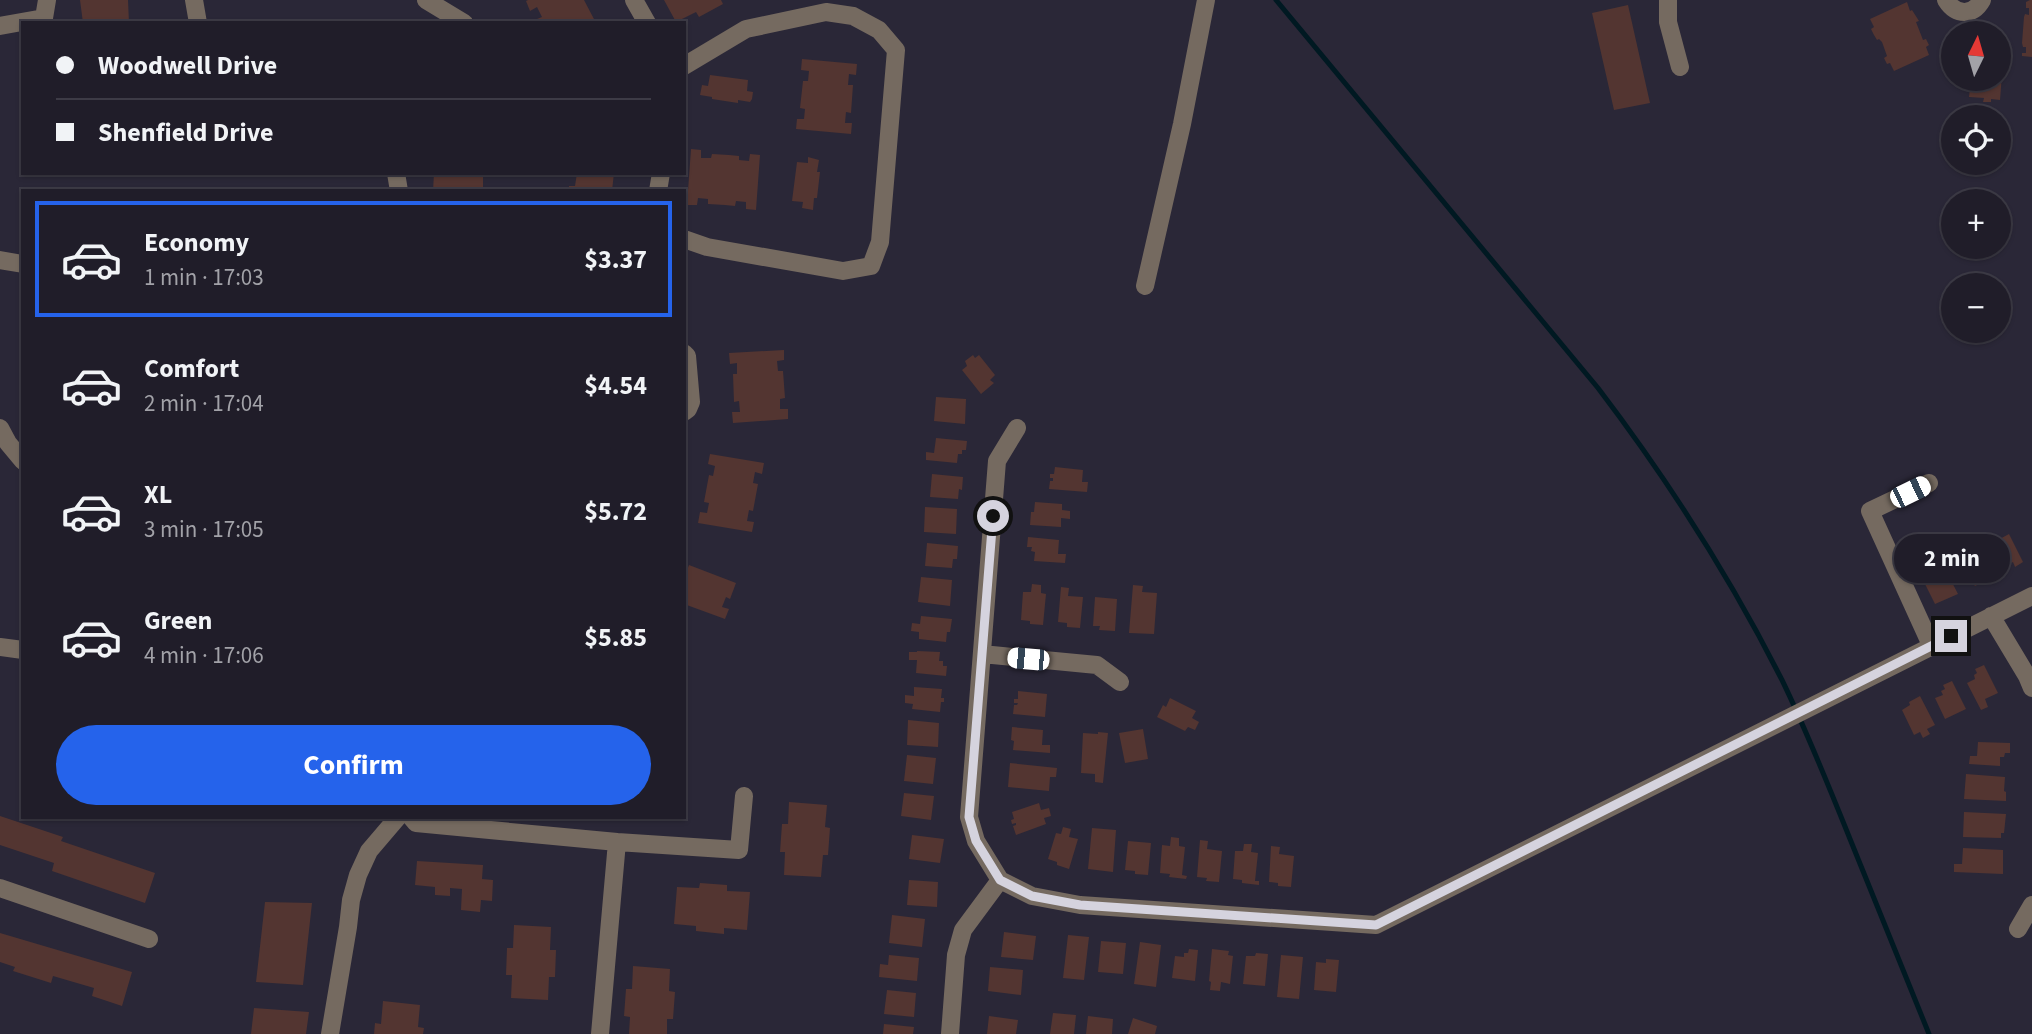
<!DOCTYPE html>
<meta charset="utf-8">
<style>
body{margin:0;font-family:"Source Sans 3",sans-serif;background:#2d2a35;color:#f1f3f6;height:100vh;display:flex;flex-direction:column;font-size:26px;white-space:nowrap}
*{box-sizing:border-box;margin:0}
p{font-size:23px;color:#a2a2a8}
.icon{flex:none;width:38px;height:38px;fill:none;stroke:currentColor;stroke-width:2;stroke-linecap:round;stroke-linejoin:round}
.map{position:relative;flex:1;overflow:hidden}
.details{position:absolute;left:21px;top:189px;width:665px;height:630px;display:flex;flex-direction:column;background:#201d29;border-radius:0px;box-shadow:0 2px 5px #0004,0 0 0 2px #3d3b46}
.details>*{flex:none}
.hud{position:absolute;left:21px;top:21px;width:665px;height:154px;border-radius:0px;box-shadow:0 2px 5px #0004,0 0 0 2px #3d3b46;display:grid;align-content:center;height:154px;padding:0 35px;background:#201d29}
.needle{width:46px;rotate:5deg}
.tools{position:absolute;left:1941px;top:21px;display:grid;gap:14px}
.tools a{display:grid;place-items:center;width:70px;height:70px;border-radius:50%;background:#201d29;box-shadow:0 2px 5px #0004,0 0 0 2px #3d3b46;font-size:35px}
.end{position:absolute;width:32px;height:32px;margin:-16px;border:9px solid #d5d3de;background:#111;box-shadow:0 0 0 4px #111}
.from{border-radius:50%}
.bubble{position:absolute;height:49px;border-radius:24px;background:#201d29;box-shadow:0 2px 5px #0004,0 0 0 2px #3d3b46;font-size:23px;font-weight:700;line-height:49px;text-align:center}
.car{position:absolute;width:21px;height:42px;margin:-21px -10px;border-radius:9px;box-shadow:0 0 5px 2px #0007;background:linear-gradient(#fff 24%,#345 0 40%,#fff 0 76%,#345 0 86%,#fff 0)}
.hud b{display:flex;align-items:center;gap:24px;height:66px;font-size:26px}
.hud b+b{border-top:2px solid #3d3b46}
.hud i{width:18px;height:18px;background:#f1f3f6}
ul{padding:12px 0 0;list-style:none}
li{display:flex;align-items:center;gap:21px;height:116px;margin:0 14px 10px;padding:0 21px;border:4px solid transparent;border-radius:0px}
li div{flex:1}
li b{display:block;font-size:26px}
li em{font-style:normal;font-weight:700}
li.on{border-color:#2563eb}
li>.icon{width:63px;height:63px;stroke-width:1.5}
.cta{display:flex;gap:14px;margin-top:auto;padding:14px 35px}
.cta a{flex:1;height:80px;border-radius:42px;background:#2563eb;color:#fff;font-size:28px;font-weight:700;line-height:80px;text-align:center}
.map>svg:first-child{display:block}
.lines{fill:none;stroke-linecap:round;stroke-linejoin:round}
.stream{stroke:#001922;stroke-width:5}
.building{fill:#533531}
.minor{stroke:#756a60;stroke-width:18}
.route{stroke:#d5d3de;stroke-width:9}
</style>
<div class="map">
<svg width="2032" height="1034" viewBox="0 0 2032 1034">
<rect width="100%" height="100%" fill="#2a2737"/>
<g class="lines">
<!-- stream -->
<path class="stream" d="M1276 0 1598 388C1668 480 1730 577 1782 680 1813 744 1838 810 1865 876 1886 929 1908 981 1929 1034"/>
</g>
<!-- building -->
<path class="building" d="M80 0H128L129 23H83Z
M528 0H584L595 21 591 23H539L537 19 542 17 537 7 530 11 526 1Z
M664 0H721L723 4 699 17 696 12 676 22Z
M2030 0H2032V57L2022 56V53H2026V47H2023L2022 43 2024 17 2025 14 2029 15V8H2026V2Z
M1907 2 1910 11 1912 10 1919 21 1916 22 1923 40 1926 39 1929 45 1926 47 1929 55 1894 71 1890 63 1887 64 1884 58 1887 56 1882 42 1879 39 1877 40 1874 35 1871 29 1874 27 1870 19Z
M1628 5 1650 103 1614 110 1592 13Z
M802 59 857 64 856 75 849 74 848 85H853L851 113 846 112 845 123H852L851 134 796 129 797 119H804L805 109 800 108 803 81H808L809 71 801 70Z
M1998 61H2003L2000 100 1991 99V102H1983L1984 98 1969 97 1971 79H1998Z
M710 75 748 80 747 91 753 92 752 99 750 102 738 100V103L712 99V97L700 95 702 85 708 86Z
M691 149 701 150V158H711L712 154 729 155 739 156V160L749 161 750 154 760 155 756 210 746 209V202L736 201 735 206 725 205 708 204V199L698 198 697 205H687Z
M808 157 819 160 817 172H820L817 198H814L813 210 802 208 803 202 792 201 797 162 808 163Z
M434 173H478L483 175V191H433Z
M577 173H614L612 191H569V186H575Z
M784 350V360L777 361 778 371H783L785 398 780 399V409H788V419L733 423 732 412H740L739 401 734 402 733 374H737V363L730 364 729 353Z
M973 355 975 358 979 355 995 375 990 380 994 383 981 394 962 370 967 366 965 361Z
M936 397 966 399 965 424 934 421Z
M936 438 967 441 966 450H962V454H958L957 463 926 460V452L934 453Z
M710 454 764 463 762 474 755 472 753 483 758 484 753 511 749 510 747 521 754 522 752 532 698 523 700 512 707 513 709 503 704 502 709 475 713 476 715 466 708 464Z
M1055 467 1083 470 1082 482H1088L1087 492 1049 489 1050 481H1053V478H1050V474H1054Z
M932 474 963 477 962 490 959 489 958 499 930 497Z
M1035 502 1062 504V510L1070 511V519L1061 518V527L1030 525 1031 512H1034Z
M925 507 957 509 956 534 924 532Z
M1992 534 1996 541 2009 534 2023 562 2015 567 2013 562 2009 564 2007 561 1999 565 1985 538Z
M1028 537 1059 540 1058 554H1066L1065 563 1034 561 1035 552 1031 551 1032 547H1027Z
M1962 538 1965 545 1972 541 1992 578 1979 584 1975 586 1973 583 1968 585 1951 552 1958 549 1954 542Z
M927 543 958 546 957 559H953L952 568 925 566Z
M1939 557 1958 594 1935 604 1917 568Z
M689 565 736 583 730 599 726 597 722 607 729 609 725 619 684 604V592L688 582 684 581V578Z
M921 577 952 580 950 606 918 602Z
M1032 584 1041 585V593L1046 594 1043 625 1030 624V621L1021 620 1023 592H1031Z
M1133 585 1143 586 1142 592 1157 593 1154 634 1129 633Z
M1061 587 1069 588 1068 596 1083 597 1080 628 1067 627V623L1058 622Z
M1095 597 1117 599 1115 631 1099 630 1100 626H1093Z
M921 616 952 619 950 632H947L946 642 919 639V632L911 631 912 623 920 624Z
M917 651 940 652 939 661H943V666H947L946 676 916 673 917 660H909V652H917Z
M1984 665 1998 693 1985 699 1988 707 1981 710 1967 683 1975 679 1974 675 1977 673 1975 669Z
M1952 681 1966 709 1945 719 1935 698 1943 695 1941 691 1945 689 1943 685Z
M914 687 942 689 941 698H944V702H941L940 712 912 709 913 704 905 703V695L914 696Z
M1018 691 1047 694 1045 717 1013 714 1014 705H1017L1018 703H1014V699H1018Z
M1920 696 1935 725 1927 729 1930 734 1923 738 1920 732 1914 735 1902 710 1910 705 1909 702Z
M1170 698 1196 711 1192 718 1199 722 1195 730 1188 727 1185 731 1157 717 1163 705 1166 707Z
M908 720 939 723 938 747 907 745Z
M1012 727 1043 730 1042 745H1050V753L1013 750 1014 741 1011 740Z
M1143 729 1148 759 1125 763 1119 733Z
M1098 732 1108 733 1103 783 1095 782V774L1081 773 1083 733 1098 734Z
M1978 742 2010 743V753H2005L2004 757H2000V766L1969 764 1970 756H1977Z
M907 755 936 758 933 784 904 781Z
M1010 763 1057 768 1056 777H1050L1049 791 1008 787Z
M1966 774 2005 777 2004 791 2006 792V801L1964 799Z
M904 793 934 796 931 820 901 816Z
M789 802 827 805 825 827 830 828 828 855H823L821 877 784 875 785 852H780L782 824H788Z
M1039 803 1041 810 1049 808 1051 816 1044 818 1046 824 1016 835 1013 826 1016 825V823L1012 824 1011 820 1014 819 1012 812Z
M1964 812 2006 814 2004 833H2001V838L1963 837Z
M0 816 63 837 61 841 155 873 145 903 52 871 54 863 0 845Z
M1063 827 1071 829 1069 837 1078 839 1069 869 1057 865V862L1048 859 1056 833 1061 834Z
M1092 828 1116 830 1113 872 1088 869Z
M912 835 944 839 940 863 909 859Z
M1171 837 1179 838V846L1185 847 1182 875 1187 876 1186 879 1169 877 1170 874 1160 873 1162 845 1170 846Z
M1200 840 1208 841 1207 849 1222 851 1219 882 1206 881 1207 878 1197 877Z
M1128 841 1151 843 1148 875 1135 874V871L1125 870Z
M1244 844H1252L1251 852 1258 853 1255 881H1259V885L1242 883V880L1233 879 1235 851H1243Z
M1271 846 1280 847 1279 854 1294 856 1291 887 1278 886V883L1269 882Z
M1963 848 2003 850V874L1954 872V864H1962Z
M417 861 483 865 482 879 493 880 492 901 481 900 480 912 461 910 462 889 450 888V896L435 895V887L415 885Z
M909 880 938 882 937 907 907 905Z
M700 883 727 885V891L750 892 747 930 724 928V934L696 931V926L674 924 677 887 699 888Z
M265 902 312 903 303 985 256 982Z
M892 915 925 919 922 947 889 943Z
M514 925 551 927 550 950H556L555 977H549L548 1000 511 998 512 975H506L507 948H513Z
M1004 932 1036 936 1033 960 1001 957Z
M0 933 132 972 122 1006 92 996 94 988 53 976 51 983 13 971 15 967 0 962Z
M1068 935 1089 937 1084 980 1063 978Z
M1101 941 1126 943 1123 974 1098 972Z
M1140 942 1161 945 1156 987 1134 984Z
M1189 949 1198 950 1195 981 1172 978 1175 956 1184 957V953H1188Z
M1212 949 1229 951 1228 955 1233 956 1230 984 1221 982 1220 991 1210 990 1211 982 1209 981Z
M1256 953 1268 954 1265 986 1243 984 1246 956H1255Z
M889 955 919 958 917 981 879 977 880 964 888 965Z
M1281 955 1303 957 1299 999 1277 997Z
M1326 959 1339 960 1336 992 1314 990 1316 962 1326 963Z
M633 966 670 969 669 991 675 992 673 1019H667V1034H629L630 1017 624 1016 626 989H632Z
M990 967 1023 970 1021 995 988 991Z
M887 990 916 993 914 1017 884 1014Z
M383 1001 420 1005 418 1027 424 1028 423 1034H374L375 1023 381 1024Z
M254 1008 309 1012 306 1034H251Z
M1053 1013 1076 1015 1074 1034H1050Z
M989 1016 1018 1020 1016 1034H987Z
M1088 1016 1113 1019 1112 1034H1086Z
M1133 1018 1157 1026 1155 1034H1128Z
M884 1024 914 1027 913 1034H883Z"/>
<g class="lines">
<!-- minor -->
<path class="minor" d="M194 0 198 23
M426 0 464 23
M634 0 647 23
M1668 0V22L1680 67
M1946 0C1956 16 1973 16 1982 0
M0 26 44 18 47 0
M684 66 746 29 826 12 853 16 879 30 896 50 880 242 871 266 843 271 707 247 684 239
M396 173 399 191
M658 191 661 173
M0 260 23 264
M1145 286 1182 124 1206 0
M684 353 687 356 691 402 688 409 684 412
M0 428 8 443 23 461
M1929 483 1870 511 1931 645
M1991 616 2027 676 2032 688
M0 647 23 650
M982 654 1097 665 1120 682
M411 817 416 823 617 842 600 1034
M617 842 739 850 744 796
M1000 880 1032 896 1080 905 1376 925 2032 596
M0 888 149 939
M2018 929 2032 905
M330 1034 348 927 351 900 358 875 369 851 398 817
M950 1034 956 955 963 930 1000 880 976 841 969 817 997 461 1017 428"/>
</g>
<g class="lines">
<!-- route -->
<path class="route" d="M993 516 969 817 976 841 1000 880 1032 896 1080 905 1376 925 1951 636"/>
</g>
</svg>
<div class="tools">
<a><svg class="needle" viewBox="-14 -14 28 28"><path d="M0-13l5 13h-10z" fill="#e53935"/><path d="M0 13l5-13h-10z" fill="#a2a2a8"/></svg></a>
<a><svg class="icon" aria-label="locate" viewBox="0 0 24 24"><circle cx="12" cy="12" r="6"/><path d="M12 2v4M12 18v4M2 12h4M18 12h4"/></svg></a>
<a>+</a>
<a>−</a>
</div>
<i class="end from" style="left:993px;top:516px"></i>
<i class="end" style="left:1951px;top:636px"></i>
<div class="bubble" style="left:1894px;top:534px;width:116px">2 min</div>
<i class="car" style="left:1910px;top:492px;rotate:64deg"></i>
<i class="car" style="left:1028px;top:659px;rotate:275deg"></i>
<div class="hud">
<b><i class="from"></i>Woodwell Drive</b>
<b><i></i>Shenfield Drive</b>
</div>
<section class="details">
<ul>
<li class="on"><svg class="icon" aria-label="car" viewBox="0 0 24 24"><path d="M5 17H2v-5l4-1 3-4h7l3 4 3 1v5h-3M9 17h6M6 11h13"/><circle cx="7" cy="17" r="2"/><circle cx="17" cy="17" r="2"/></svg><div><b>Economy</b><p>1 min · 17:03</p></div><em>$3.37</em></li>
<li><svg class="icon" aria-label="car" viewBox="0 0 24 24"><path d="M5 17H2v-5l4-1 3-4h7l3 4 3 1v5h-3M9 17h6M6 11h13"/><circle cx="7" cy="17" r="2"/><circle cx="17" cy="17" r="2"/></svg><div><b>Comfort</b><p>2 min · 17:04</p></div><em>$4.54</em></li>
<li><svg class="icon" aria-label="car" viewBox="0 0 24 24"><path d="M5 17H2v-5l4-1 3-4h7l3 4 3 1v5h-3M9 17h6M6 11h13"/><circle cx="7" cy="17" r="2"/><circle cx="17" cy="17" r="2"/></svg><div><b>XL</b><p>3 min · 17:05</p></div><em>$5.72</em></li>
<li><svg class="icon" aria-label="car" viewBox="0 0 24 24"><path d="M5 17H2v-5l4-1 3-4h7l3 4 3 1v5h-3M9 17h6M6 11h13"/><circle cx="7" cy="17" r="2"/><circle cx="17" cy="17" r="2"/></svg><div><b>Green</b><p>4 min · 17:06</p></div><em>$5.85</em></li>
</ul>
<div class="cta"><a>Confirm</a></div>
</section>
</div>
